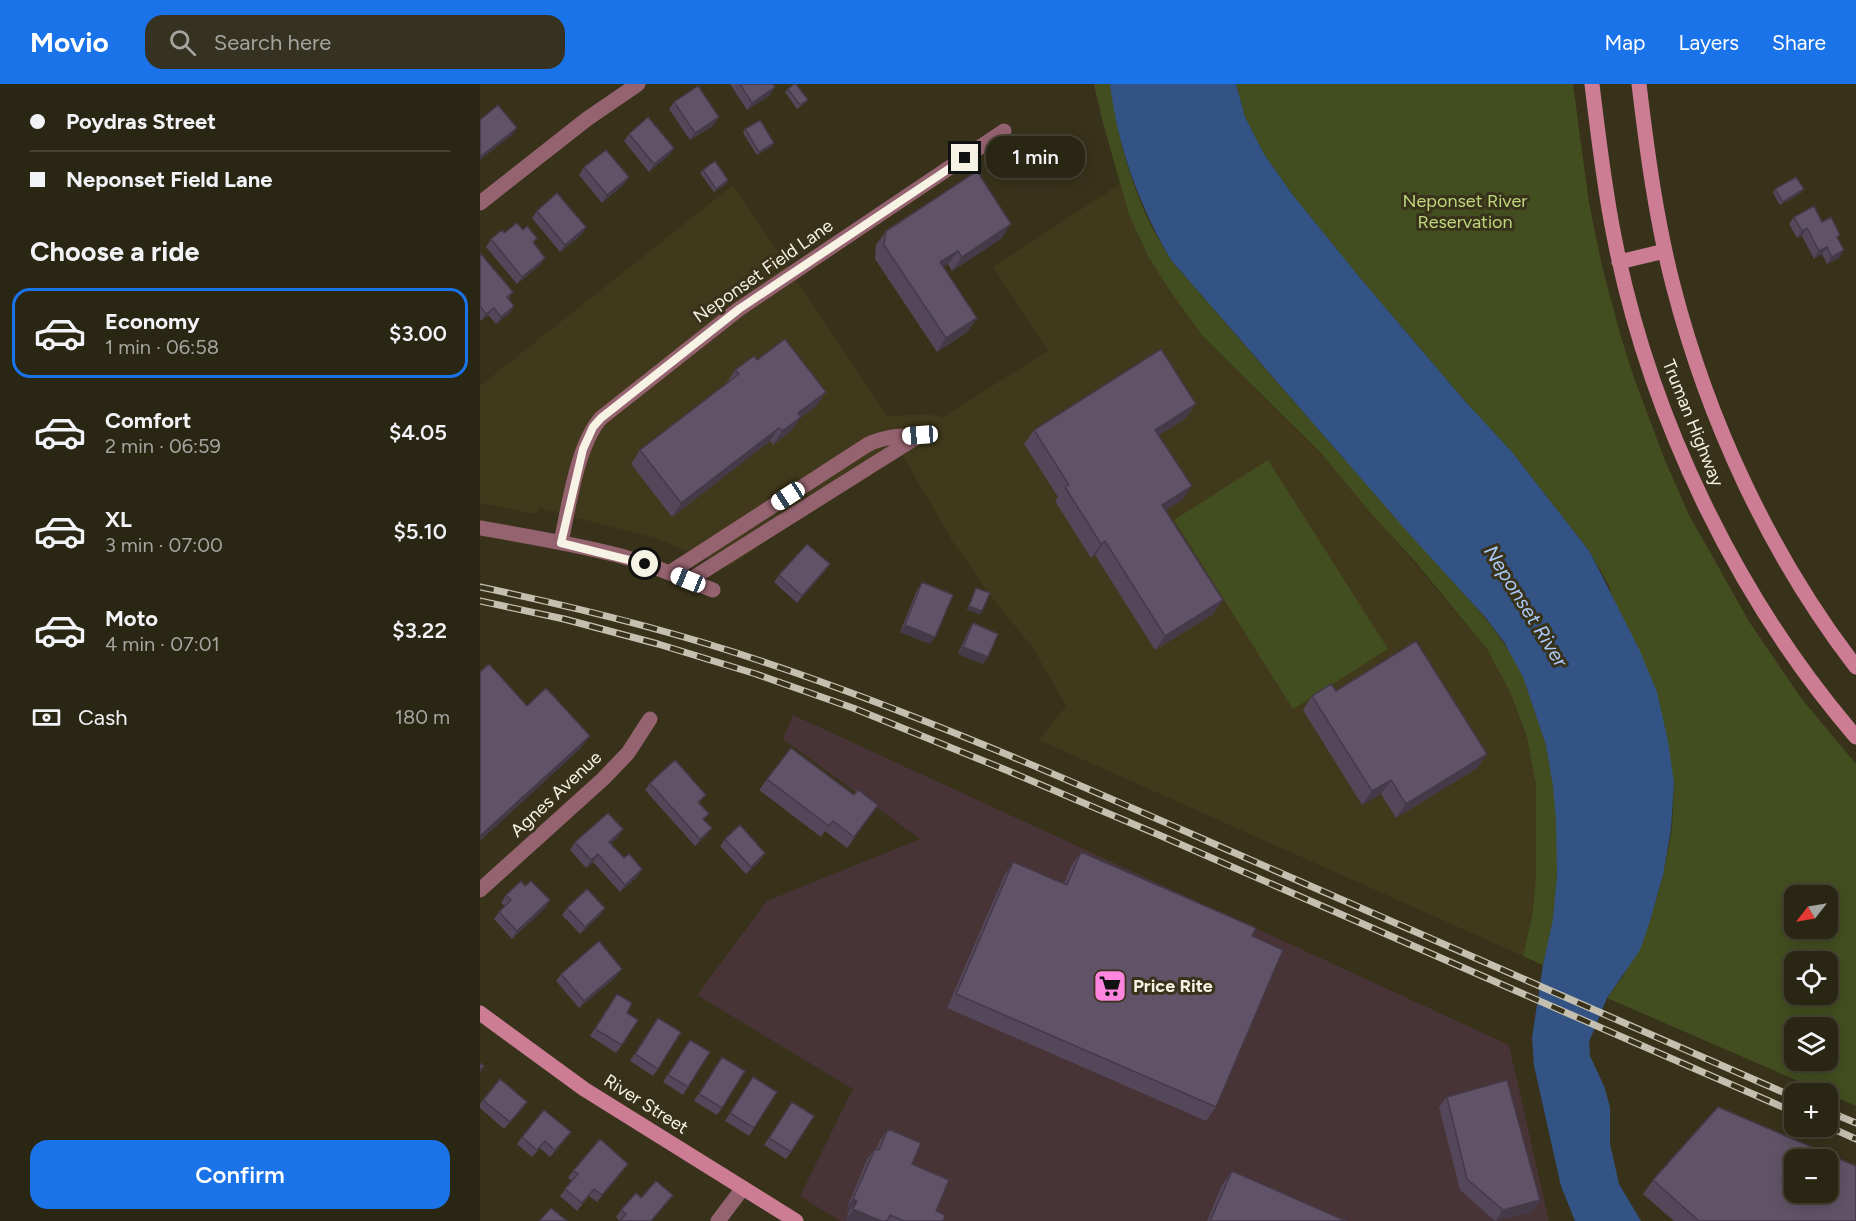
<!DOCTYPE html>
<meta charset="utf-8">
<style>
body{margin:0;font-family:Figtree,sans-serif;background:#363222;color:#f1f3f6;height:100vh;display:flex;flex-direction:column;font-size:22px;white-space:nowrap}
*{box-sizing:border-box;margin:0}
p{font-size:20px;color:#a5a5a0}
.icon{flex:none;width:33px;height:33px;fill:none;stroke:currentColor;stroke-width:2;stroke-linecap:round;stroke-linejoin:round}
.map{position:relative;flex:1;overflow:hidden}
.panel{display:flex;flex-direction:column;background:#2a2614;width:480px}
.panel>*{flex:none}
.hud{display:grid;align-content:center;height:132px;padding:0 30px;background:#2a2614}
.needle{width:39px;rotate:239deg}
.controls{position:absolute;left:1304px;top:801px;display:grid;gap:12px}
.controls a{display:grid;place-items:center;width:54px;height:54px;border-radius:12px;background:#2a2614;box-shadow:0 3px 15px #0003,0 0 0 2px #464334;font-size:30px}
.end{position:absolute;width:27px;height:27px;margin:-14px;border:8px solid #f6f2e4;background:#111;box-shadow:0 0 0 3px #111}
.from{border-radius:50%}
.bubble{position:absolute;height:42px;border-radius:18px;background:#2a2614;box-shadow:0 3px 15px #0003,0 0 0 2px #464334;font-size:20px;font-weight:600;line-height:42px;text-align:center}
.car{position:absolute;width:18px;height:36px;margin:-18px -9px;border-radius:8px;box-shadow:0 0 4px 2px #0007;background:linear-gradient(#fff 24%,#345 0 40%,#fff 0 76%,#345 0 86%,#fff 0)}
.hud b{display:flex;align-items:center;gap:21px;height:57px;font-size:22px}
.hud b+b{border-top:2px solid #464334}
.hud i{width:15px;height:15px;background:#f1f3f6}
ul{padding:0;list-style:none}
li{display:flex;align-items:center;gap:18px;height:90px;margin:0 12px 9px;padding:0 18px;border:3px solid transparent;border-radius:18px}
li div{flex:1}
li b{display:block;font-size:22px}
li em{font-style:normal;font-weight:600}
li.active{border-color:#1a73e8}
li>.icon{width:54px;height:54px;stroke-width:1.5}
h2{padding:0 30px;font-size:27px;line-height:72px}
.pay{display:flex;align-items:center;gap:15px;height:66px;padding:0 30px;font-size:22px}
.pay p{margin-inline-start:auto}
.action{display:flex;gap:12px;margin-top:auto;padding:12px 30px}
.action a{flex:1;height:69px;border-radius:18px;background:#1a73e8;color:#fff;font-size:24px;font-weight:600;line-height:69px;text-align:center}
header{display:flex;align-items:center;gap:36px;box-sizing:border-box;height:84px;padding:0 30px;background:#1a73e8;color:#fff}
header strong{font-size:28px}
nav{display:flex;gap:33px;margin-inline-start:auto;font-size:21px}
.search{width:420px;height:54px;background:#363222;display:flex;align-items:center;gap:15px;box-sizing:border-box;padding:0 21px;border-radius:18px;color:#a5a5a0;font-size:22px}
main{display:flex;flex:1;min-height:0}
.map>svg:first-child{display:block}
.commercial{fill:#483336}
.built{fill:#41391b}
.green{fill:#434e20;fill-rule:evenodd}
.water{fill:#325384}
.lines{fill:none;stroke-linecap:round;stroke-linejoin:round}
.street{stroke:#956270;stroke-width:15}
.secondary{stroke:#cc7c93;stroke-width:15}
.rail-casing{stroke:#c4bfaf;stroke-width:7}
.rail{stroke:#38321b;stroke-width:4.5;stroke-dasharray:14;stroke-linecap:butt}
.wall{fill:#534759}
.shaded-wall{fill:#443a48}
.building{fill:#615367;stroke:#443a48;stroke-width:1.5;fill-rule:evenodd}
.route{stroke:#f6f2e4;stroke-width:8}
.labels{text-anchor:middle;stroke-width:6;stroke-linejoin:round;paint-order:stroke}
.park-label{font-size:18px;fill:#bed77b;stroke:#38321b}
.street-label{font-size:18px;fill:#f6f2e4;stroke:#38321b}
.poi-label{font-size:18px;font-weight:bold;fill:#f6f2e4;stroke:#38321b;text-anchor:start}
.water-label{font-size:20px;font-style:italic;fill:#abcaf7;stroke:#38321b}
</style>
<header>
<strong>Movio</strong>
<div class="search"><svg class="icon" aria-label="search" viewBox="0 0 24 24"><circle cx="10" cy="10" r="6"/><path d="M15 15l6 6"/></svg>Search here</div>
<nav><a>Map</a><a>Layers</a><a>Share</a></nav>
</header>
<main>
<section class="panel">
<div class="hud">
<b><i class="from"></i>Poydras Street</b>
<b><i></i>Neponset Field Lane</b>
</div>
<h2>Choose a ride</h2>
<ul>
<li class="active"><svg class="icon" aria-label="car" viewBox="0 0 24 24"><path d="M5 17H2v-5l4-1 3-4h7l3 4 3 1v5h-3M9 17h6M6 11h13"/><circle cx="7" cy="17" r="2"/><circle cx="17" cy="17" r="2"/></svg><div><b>Economy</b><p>1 min · 06:58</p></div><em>$3.00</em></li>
<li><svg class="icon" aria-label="car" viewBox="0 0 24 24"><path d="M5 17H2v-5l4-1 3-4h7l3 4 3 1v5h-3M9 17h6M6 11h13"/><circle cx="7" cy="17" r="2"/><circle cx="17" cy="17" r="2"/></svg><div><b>Comfort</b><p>2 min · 06:59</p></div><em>$4.05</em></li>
<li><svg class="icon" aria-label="car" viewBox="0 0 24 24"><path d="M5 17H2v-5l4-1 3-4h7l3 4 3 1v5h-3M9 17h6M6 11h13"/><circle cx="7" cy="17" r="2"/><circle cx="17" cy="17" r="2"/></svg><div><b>XL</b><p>3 min · 07:00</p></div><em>$5.10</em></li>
<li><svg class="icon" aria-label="car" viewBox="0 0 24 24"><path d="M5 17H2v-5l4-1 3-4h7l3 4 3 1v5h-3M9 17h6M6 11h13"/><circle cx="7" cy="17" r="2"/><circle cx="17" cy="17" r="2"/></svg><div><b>Moto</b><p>4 min · 07:01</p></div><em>$3.22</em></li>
</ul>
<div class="pay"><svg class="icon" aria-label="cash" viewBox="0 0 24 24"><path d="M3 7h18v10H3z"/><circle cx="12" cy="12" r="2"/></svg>Cash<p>180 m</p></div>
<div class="action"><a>Confirm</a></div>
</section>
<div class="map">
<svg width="1376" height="1137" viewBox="0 0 1376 1137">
<rect width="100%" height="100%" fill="#38321b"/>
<!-- commercial -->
<path class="commercial" d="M313 631 1029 961 1069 1137H360L320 1112 373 1005 217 911 287 817 440 755 303 655Z"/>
<!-- built -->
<path class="built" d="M640 100 649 131 669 174 690 207 778 307 841 369 1007 565 1031 610 1047 653 1056 701V794L1052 832 1043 872 559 656 586 622 553 564 513 515 473 458 423 372 407 379 372 398 249 483 174 454 59 424 56 430 0 419V302L253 101 407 332 445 330 463 333 568 267 513 183Z"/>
<!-- green -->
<path class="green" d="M614 0H630C636 38 644 78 659 114 667 136 679 156 691 176 771 269 852 361 933 453 972 498 1016 538 1043 591 1077 661 1082 756 1074 832 1072 848 1067 865 1063 881L1043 872 1052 832 1056 794V701L1047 653 1031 610 1007 565 937 480 890 428 841 369 722 251 690 207 669 174 649 131 622 35Z
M756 0H1093L1109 119 1122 182 1140 250 1154 294 1184 374 1209 431 1270 539 1321 614 1376 680V1022L1127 914 1143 892 1170 837 1183 791 1192 745 1194 699 1129 502 1110 468 1032 368 984 316 881 195 812 110 784 70 765 33ZM1314 812H1347V844H1314ZM1314 878H1347V910H1314ZM1314 944H1347V976H1314Z
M788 376 908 565 813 625 694 436Z"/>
<!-- water -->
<path class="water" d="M630 0H756L765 33 784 70 812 110 881 195 984 316 1032 368 1110 468 1159 565 1177 608 1188 657 1194 699 1191 745 1183 791 1170 837 1160 866 1127 914 1109 958 1110 972 1124 1002 1130 1023V1060L1139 1100 1161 1137H1095L1081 1102 1054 982 1052 954 1063 881 1073 835 1077 791 1076 736 1073 702 1066 661 1043 593 1024 558 1005 533 932 453 691 176C659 121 638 64 630 0Z"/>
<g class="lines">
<!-- street -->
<path class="street" d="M0 119 107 35 158 0
M0 444C47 452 95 460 141 472 172 481 202 494 233 506
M81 458C89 422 97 361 121 334L259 225 524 47
M189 489 387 361C404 352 421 352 440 351
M208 497 437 353
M0 806 123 695 148 669 170 635
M238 1137 263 1104"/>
<!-- secondary -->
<path class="secondary" d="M1112 0C1118 51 1124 102 1134 152 1169 332 1257 515 1376 653
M1159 0C1167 67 1176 135 1193 201 1228 337 1290 471 1376 583
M1139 178 1185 167
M0 929 104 1005 316 1137"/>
<!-- rail casing -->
<g class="rail-casing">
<path id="rail" d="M0 503C95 523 189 546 281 577 440 630 595 699 748 766 937 848 1125 931 1314 1013
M0 517 84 535 178 560 276 590 373 624 526 686 679 751 1314 1028
M1347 1027 1376 1039
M1347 1042 1376 1055"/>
</g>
<!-- rail -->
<use href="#rail" class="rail"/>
</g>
<!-- wall -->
<path class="wall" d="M250 0H293L290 11 267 26Z
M308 5 328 16 325 19 317 25 305 8Z
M194 18 234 41 210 56 189 25Z
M265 45 294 59 291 63 277 71 263 49Z
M149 50 194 64 189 71 169 88 144 57Z
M104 83 144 100 122 119 99 91Z
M223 86 246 100 234 108 220 89Z
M1295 105H1324L1321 109 1300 121 1293 109Z
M57 127 106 143 101 151 80 168 52 134Z
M1314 133 1342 138 1358 155 1359 174 1347 180 1342 170 1334 175 1322 152 1317 154 1309 140Z
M43 146 57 154 53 159 60 181 37 200 6 163 11 155 24 149Z
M406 147 522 154 472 187 468 180 463 183 497 234 487 248 457 268 395 175 396 161Z
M0 169 33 208 28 215 34 222 29 230 16 240 8 231 1 237 0 235Z
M277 276 346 308 336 322 320 334 311 347 293 361 290 357 192 433 151 380 160 366 246 300 255 286Z
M706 334 679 351 702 416 686 426 733 530 675 566 615 471 611 474 575 417 578 413 544 360 554 346Z
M350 480 345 487 317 519 294 498 299 491Z
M442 498 450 560 420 548 437 506Z
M493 539 503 580 478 570 488 547Z
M856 607 1007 670 997 684 916 734 901 710 882 721 823 626 832 612Z
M287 695 374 711 398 721 367 764 345 747 341 753 279 706Z
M170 699 221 718 220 720 227 751 215 762 165 706Z
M143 745 138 753 131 759 144 774 162 785 157 793 140 808 113 778 106 784 90 766 95 758Z
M245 755 280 777 266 790 240 762Z
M601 768 772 852 736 1023 726 1037 467 924 524 792 533 778 584 800 591 782Z
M45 802 70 816 65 824 32 855 14 835 19 828 25 822 21 819 26 811Z
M87 824 120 831 100 850 82 831Z
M81 890 137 892 99 924 76 897Z
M132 917 147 929 142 961 136 969 110 952Z
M178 934V985L173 992 150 977Z
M205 963 208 1003 203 1011 183 998Z
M237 980 242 1024 237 1031 214 1017Z
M273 993 274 1044 269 1052 245 1037Z
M967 1013 1060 1116 1053 1127 1015 1137 980 1106 959 1023Z
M3 1016 42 1025 24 1045 0 1024V1020Z
M312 1018 311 1068 306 1075 284 1061Z
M408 1045 432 1080 456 1127 463 1137H369L366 1136 369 1127 366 1126 387 1075 395 1065H396L400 1056Z
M42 1053 86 1055 70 1073 60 1064 52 1073 37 1060Z
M93 1087H143L117 1118 109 1112 97 1127 80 1112 92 1097 88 1094Z
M752 1087 866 1137H727L742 1101Z
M1173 1096 1376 1137H1194L1163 1110Z
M193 1111 188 1118 140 1137 136 1133 141 1126 161 1114Z"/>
<!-- shaded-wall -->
<path class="shaded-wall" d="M295 3 290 11 267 26 272 19Z
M239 33 234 41 210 56 215 49Z
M37 44 32 51 0 76V73Z
M294 59 291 63 277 71 279 68Z
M194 64 189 71 169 88 174 80Z
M149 93 144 100 122 119 127 111Z
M248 96 246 100 234 108 236 105Z
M1324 105 1321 109 1300 121 1303 118Z
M531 140 522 154 472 187 482 173Z
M106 143 101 151 80 168 85 161Z
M1327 144 1322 152 1317 154 1322 147Z
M1347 163 1342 170 1334 175 1339 167Z
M1364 166 1359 174 1347 180 1352 173Z
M478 167 468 180 450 192 460 178Z
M65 174 60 181 37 200 42 193Z
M34 222 29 230 16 240 21 233Z
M14 224 8 231 1 237 6 230Z
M497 234 487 248 457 268 466 254Z
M346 308 336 322 320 334 311 347 293 361 302 347 318 329Z
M716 320 706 334 666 360 675 346Z
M299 344 290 357 192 433 201 419Z
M712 402 702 416 673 434 682 421Z
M625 457 615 471 611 474 621 460Z
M350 480 345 487 317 519 322 512Z
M743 516 733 530 675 566 685 552Z
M489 522 502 527 500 531 486 525Z
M425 541 455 553 450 560 420 548Z
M483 563 508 573 503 580 478 570Z
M110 652 100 665 0 757V752Z
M1007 670 997 684 916 734 926 720Z
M911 696 901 710 882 721 892 707Z
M232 744 227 751 215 762 220 755Z
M143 745 138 753 124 765 129 758Z
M285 769 280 777 266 790 271 783Z
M118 770 113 778 106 784 111 776Z
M162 785 157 793 140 808 145 801Z
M70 816 65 824 32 855 37 847Z
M125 824 120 831 100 850 105 843Z
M142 885 137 892 99 924 104 917Z
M47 1018 42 1025 24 1045 30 1038Z
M148 1080 143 1087 117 1118 122 1111Z
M373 1115 377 1117 369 1127 366 1126Z
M1060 1116 1053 1127 1015 1137 1023 1126Z
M373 1125 401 1137H369L366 1136Z"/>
<!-- building -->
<path class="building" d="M260 0H293L295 3 272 19Z
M314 0H316L328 16 320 21 308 5Z
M218 2 239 33 215 49 194 18Z
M18 21 37 44 0 73V36Z
M168 33 194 64 174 80 149 50Z
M280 36 294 59 279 68 265 45Z
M126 66 149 93 127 111 104 83Z
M235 77 248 96 236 105 223 86Z
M497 87 531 140 482 173 478 167 460 178 497 234 466 254 404 161 406 147Z
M1316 93 1324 105 1303 118 1295 105Z
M77 109 106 143 85 161 57 127Z
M1334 122 1342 138 1351 133 1360 151 1357 153 1364 166 1352 173 1347 163 1339 167 1327 144 1322 147 1314 133Z
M37 139 43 146 47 142 57 154 53 158 65 174 42 193 11 155 22 146 24 149Z
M0 169 33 208 27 213 34 222 21 233 14 224 6 230 0 222Z
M305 255 346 308 318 329 321 333 302 347 299 344 201 419 160 366 259 290 255 286 274 272 277 276Z
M681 265 716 320 675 346 712 402 682 421 743 516 685 552 625 457 621 460 585 403 589 401 554 346Z
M327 460 350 480 322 512 299 491Z
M442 498 473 511 455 553 425 541Z
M496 504 510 509 502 527 489 522Z
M493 539 518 550 508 573 483 563Z
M936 557 1007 670 926 720 911 696 892 707 832 612 851 600 856 607Z
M9 580 47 622 66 604 110 652 0 752V588Z
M311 664 374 711 378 706 398 721 374 753 353 737 349 742 287 695Z
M195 676 226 711 218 718 229 730 223 735 232 744 220 755 170 699Z
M128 729 143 745 129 758 144 774 149 770 162 785 145 801 118 770 111 776 95 758Z
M260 741 285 769 271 783 245 755Z
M601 768 776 844 772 852 803 866 736 1023 476 910 533 778 587 801Z
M41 797 45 802 51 797 70 816 37 847 19 828 31 816 26 811Z
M107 805 125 824 105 843 87 824Z
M119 857 142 885 104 917 81 890Z
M137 910 152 919 147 929 158 936 142 961 115 945Z
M178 934 201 948 178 985 155 970Z
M210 956 230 968 208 1003 188 991Z
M242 973 265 987 242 1024 219 1010Z
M0 979 4 982 0 987Z
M273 993 297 1008 274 1044 250 1029Z
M20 995 47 1018 30 1038 3 1016Z
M1027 996 1060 1116 1023 1126 987 1095 967 1013Z
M312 1018 334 1032 311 1068 289 1054Z
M1238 1023 1376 1082V1137H1219L1173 1096ZM1314 1076H1347V1108H1314Z
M64 1026 91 1048 75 1066 65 1057 57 1066 42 1053Z
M408 1045 441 1059 432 1080 469 1096 456 1127 465 1131 463 1137H424L410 1131 407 1137H401L373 1125 377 1117 373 1115 395 1065 399 1066Z
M120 1055 148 1080 122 1111 114 1105 102 1119 85 1105 98 1090 93 1087Z
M752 1087 866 1137H730Z
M176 1097 193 1111 171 1137H140L146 1130 141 1126 156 1109 161 1114Z
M71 1124 87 1137H61L60 1136Z"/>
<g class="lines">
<!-- route -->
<path class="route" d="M165 480 81 459 103 365 113 343 121 334 259 225 485 74"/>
</g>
<!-- icons -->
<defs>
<g id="supermarket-square" transform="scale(1.725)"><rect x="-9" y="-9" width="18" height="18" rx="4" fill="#ff85de" stroke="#38321b"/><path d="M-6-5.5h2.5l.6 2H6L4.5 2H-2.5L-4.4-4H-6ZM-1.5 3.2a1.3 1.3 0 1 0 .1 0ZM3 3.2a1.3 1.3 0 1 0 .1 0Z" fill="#111"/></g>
</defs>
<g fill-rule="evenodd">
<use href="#supermarket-square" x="630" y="902"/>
</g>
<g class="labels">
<!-- park labels -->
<g class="park-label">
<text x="985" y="123">Neponset River<tspan x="985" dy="21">Reservation</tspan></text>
</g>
<!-- street labels -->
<g class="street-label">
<text transform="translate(283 187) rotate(-35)" y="6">Neponset Field Lane</text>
<text transform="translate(1213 339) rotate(68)" y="6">Truman Highway</text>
<text transform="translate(76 710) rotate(-43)" y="6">Agnes Avenue</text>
<text transform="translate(166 1020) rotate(32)" y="6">River Street</text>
</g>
<!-- poi labels -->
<g class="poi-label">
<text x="653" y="908">Price Rite</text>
</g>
<!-- water labels -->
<g class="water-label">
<text transform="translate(1046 522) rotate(58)" y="7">Neponset River</text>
</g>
</g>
</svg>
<div class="controls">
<a><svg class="needle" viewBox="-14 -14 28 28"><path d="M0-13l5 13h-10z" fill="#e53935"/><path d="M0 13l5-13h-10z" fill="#a5a5a0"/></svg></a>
<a><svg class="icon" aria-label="locate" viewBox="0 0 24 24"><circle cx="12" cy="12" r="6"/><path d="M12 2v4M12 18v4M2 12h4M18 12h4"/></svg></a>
<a><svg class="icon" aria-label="layers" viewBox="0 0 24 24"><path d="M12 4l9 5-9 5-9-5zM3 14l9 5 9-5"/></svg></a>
<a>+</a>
<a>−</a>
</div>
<i class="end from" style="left:165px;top:480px"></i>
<i class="end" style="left:485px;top:74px"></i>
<div class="bubble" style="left:506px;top:52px;width:99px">1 min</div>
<i class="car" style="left:440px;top:351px;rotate:266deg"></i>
<i class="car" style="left:308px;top:412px;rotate:237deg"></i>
<i class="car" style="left:208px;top:496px;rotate:292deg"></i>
</div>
</main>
